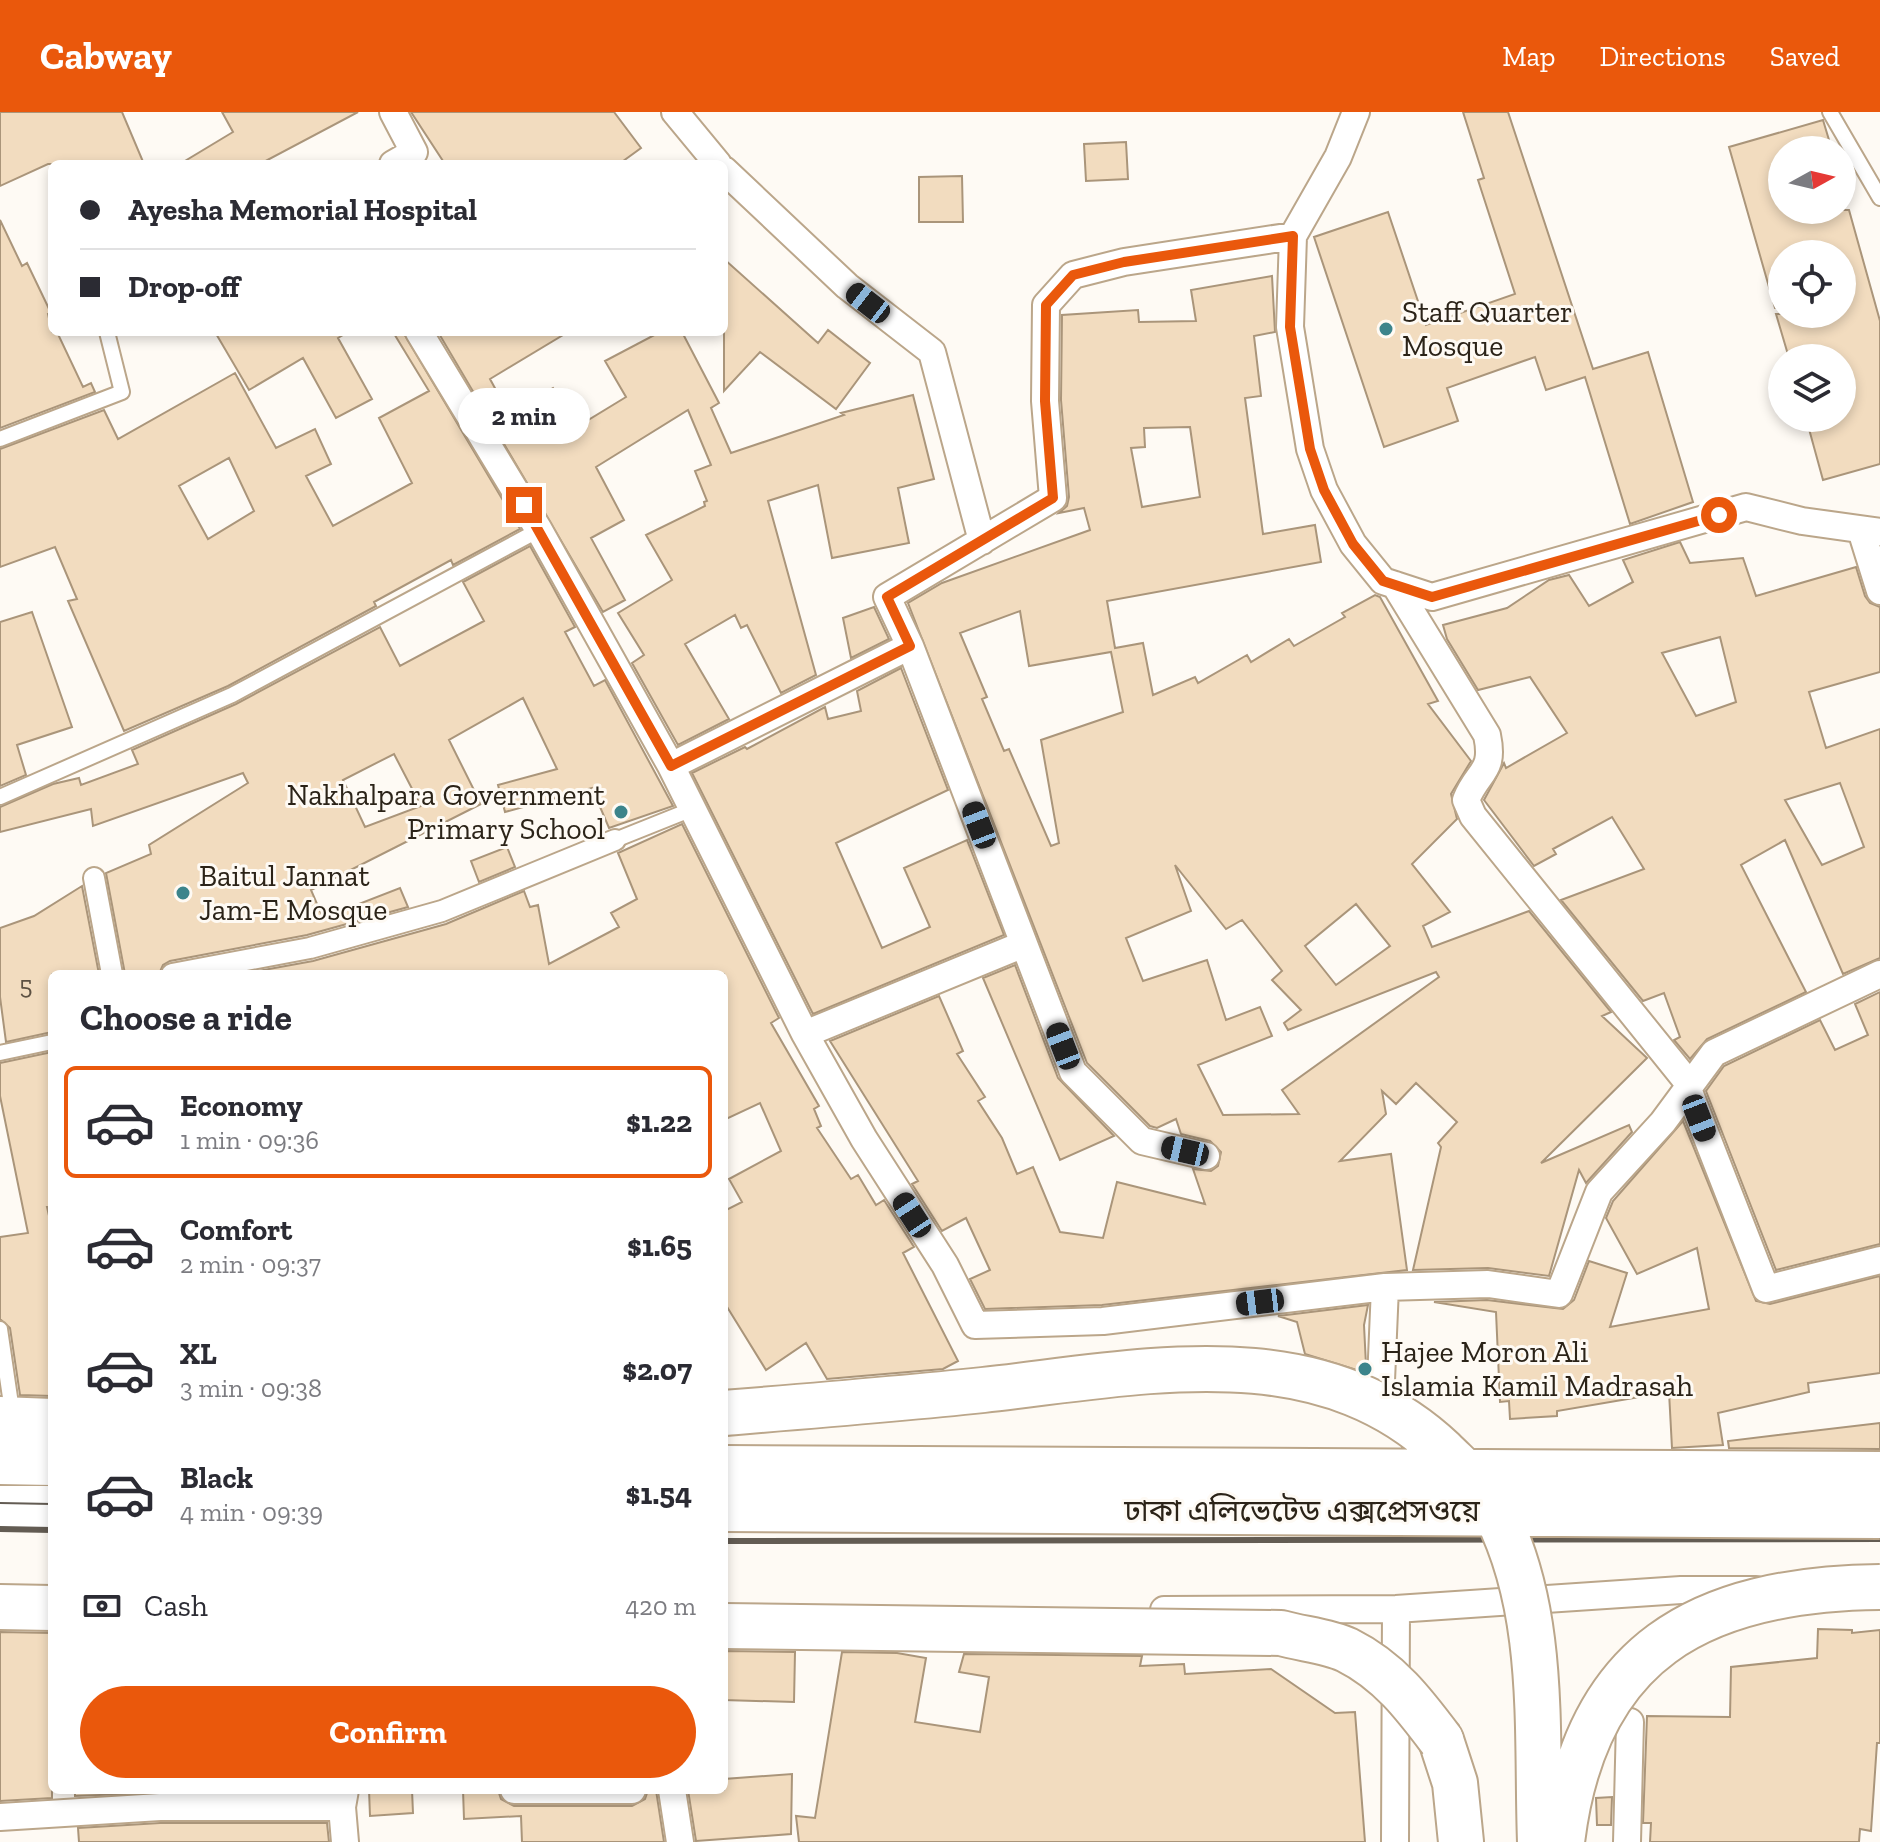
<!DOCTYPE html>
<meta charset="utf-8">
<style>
body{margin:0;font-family:"Zilla Slab","Noto Sans Bengali",serif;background:#f7f7f7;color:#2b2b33;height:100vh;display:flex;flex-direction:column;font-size:30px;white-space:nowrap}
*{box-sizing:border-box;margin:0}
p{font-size:26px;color:#7c7c81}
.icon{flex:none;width:44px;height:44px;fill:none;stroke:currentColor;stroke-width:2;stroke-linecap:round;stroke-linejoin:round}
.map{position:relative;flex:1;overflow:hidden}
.details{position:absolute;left:48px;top:858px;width:680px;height:824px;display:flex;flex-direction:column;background:#fff;border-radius:12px;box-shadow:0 4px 12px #0003}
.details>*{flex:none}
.top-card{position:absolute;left:48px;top:48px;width:680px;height:176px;border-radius:12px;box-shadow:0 4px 12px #0003;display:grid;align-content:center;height:176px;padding:0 32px;background:#fff}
.needle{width:52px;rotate:82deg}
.tools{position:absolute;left:1768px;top:24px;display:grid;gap:16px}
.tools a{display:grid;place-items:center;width:88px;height:88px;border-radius:50%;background:#fff;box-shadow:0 4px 12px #0003;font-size:40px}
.end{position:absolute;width:36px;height:36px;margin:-18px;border:10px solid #ea580c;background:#fff;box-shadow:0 0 0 4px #fff}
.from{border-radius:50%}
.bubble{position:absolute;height:56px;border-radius:28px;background:#fff;box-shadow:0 4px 12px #0003;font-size:26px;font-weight:800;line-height:56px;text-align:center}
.car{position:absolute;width:24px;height:48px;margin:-24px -12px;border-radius:10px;box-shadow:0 0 6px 2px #0007;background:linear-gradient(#222 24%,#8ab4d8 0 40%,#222 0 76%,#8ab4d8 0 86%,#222 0)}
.top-card b{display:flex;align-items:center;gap:28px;height:76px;font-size:30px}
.top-card b+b{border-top:2px solid #e1e1e2}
.top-card i{width:20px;height:20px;background:#2b2b33}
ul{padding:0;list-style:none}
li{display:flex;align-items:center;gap:24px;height:112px;margin:0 16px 12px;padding:0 16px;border:4px solid transparent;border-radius:12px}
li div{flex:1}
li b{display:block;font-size:30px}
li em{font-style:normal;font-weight:800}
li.selected{border-color:#ea580c}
li>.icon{width:72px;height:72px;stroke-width:1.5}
h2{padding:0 32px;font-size:36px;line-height:96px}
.pay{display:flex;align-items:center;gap:20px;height:88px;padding:0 32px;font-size:30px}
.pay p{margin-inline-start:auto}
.action{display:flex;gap:16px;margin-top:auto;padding:16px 32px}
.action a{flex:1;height:92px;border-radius:48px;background:#ea580c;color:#fff;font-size:32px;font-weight:800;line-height:92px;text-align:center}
header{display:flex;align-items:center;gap:48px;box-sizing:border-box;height:112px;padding:0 40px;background:#ea580c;color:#fff}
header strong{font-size:38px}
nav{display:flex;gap:44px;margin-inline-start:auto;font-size:28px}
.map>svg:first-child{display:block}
.building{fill:#f2dcbf;stroke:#aa957a;stroke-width:2;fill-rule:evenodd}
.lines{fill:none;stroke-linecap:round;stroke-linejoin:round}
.service-casing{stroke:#bba68a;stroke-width:18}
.pedestrian-casing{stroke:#bba68a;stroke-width:24}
.minor-casing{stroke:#bba68a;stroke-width:30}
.motorway-casing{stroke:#bba68a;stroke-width:48}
.service{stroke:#fff;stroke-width:14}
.pedestrian{stroke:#fff;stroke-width:20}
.minor{stroke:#fff;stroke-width:26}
.motorway{stroke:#fff;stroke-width:44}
.tram{stroke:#635c53;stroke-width:2}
.rail{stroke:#635c53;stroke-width:6}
.motorway-bridge-casing{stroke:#bba68a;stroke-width:48;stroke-linecap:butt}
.motorway-bridge{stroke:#fff;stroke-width:44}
.route{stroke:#ea580c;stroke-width:10}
.poi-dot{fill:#3c848b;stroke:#fefaf4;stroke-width:3}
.labels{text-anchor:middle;stroke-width:6;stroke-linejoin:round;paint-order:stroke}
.number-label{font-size:26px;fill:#5d5142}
.poi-label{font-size:30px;fill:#2b2318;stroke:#fefaf4;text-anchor:start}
.street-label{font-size:30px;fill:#2b2318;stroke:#fefaf4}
</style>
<header>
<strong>Cabway</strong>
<nav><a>Map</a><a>Directions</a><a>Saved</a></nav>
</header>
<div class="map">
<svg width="1880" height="1730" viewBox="0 0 1880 1730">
<rect width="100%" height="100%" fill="#fefaf4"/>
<!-- building -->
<path class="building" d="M0 0H122L144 52H48L0 74Z
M222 0H358L260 52H180L233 20Z
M411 0H614L641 36 619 52H445Z
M1463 0H1508L1593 257 1648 240 1693 390 1630 412 1585 265 1546 278 1535 245 1447 276 1458 309 1384 335 1314 125 1388 100 1426 213 1515 182 1478 68 1484 66Z
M1823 8 1832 38H1782V98H1849L1880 209V352L1823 368 1806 306H1842V246H1789L1776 202H1842V142H1782V195L1775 196 1729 35Z
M1126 30 1128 67 1086 69 1084 32Z
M962 64 963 110H919V65Z
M0 108 22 154 27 151 51 201 48 202 52 220H57L83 275 91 271 95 280 0 316Z
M724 147 818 231 828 218 870 251 836 297 760 240 724 279Z
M1272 164 1275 220 1254 224 1261 284 1245 286 1263 422 1315 413 1321 450 1107 489 1115 536 1143 531 1153 583 1195 565 1198 571 1247 543 1251 550 1289 527 1294 534 1345 505 1342 501 1375 483 1380 485 1438 589 1428 592 1471 649 1451 682 1457 707 1412 752 1450 800 1423 814 1432 835 1529 799 1611 900 1602 904 1647 946 1541 1051 1629 1013 1632 1020 1586 1071 1579 1058 1549 1164 1488 1156 1413 1158 1441 1035 1438 1031 1457 1010 1416 971 1396 992 1382 979 1386 1002 1340 1049 1391 1042 1407 1158 1102 1193 985 1197 970 1167 990 1158 966 1106 942 1119 912 1072 918 1069 830 929 939 884 963 939 957 942 985 985 978 989 1002 1026 1017 1062 1033 1055 1060 1120 1103 1126 1117 1070 1205 1092 1193 1057 1211 1059 1218 1054 1221 1040 1210 1029 1181 1022 1176 1007 1157 1016 1150 1014 1087 951 908 491 942 471 1090 418 1084 396 1059 401 1067 394 1069 385 1061 288 1062 203 1138 198 1139 210 1196 209 1191 178ZM1190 315 1200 385 1142 395 1131 336 1145 335 1144 316ZM1020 499 1029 554 1111 540 1123 600 1041 628 1059 731 1051 734 1009 637 1004 639 982 587 987 585 960 521ZM1175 753 1226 817 1242 808 1282 859 1272 868 1301 898 1284 911 1288 918 1436 860 1439 865 1282 978 1299 1002 1223 1003 1198 953 1272 924 1260 895 1226 908 1207 848 1143 869 1126 826 1191 799ZM1356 792 1390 834 1336 873 1305 834Z
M215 220H348L338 226 372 287 336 306 303 246 249 278Z
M393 220H403L520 417 453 453 451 448 374 490 376 494 228 574 124 619 68 489 77 487 55 435 0 455V337L104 298 118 327 235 261 276 336 315 317 331 352 306 364 333 414 412 371 379 306 429 279ZM229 346 254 399 208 427 179 374Z
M438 220H568L490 267 508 300 553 276 575 316 626 285 605 249 660 220H682L719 291 711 296 731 341 844 303 841 301 913 283 934 367 898 376 909 431 832 446 818 373 768 389 816 563 781 581 747 513 741 516 735 503 685 532 729 607 678 633 632 551 644 543 618 501 672 468 646 423 705 394 704 390 707 389 695 359 711 353 688 298 596 355 624 408 591 426 625 488 603 500Z
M1680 430 1690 451 1743 446 1756 484 1856 455 1865 484 1870 491 1880 495V560L1809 580 1826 636 1880 617V846L1843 862 1785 728 1741 753 1806 880 1707 927 1690 947 1674 928 1680 925 1664 881 1643 889 1561 788 1644 757 1612 705 1553 737 1556 742 1534 754 1484 688 1504 651 1506 656 1567 621 1530 565 1478 578 1447 527 1443 513 1507 496 1549 468 1569 463 1589 494 1633 470 1623 448ZM1720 525 1736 590 1696 604 1662 541ZM1840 671 1864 735 1822 753 1785 688Z
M530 434 575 515 565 520 594 574 605 568 673 694 609 716 592 676 505 700 498 673 557 657 523 586 449 628 481 692 311 778 323 806 400 776 408 795 307 823 170 849 163 853 159 862H125L106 761 151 742 149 733 248 671 243 661 93 714 91 697 0 720V695L53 672 79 666 81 673 138 652 132 638 236 592 380 515 400 554 484 509 463 470ZM394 642 421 694 365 715 343 668Z
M874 495 889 527 851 546 843 506Z
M32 500 72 615 17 633 26 663 0 674V510Z
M901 556 948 678 836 731 882 836 930 815 904 756 967 728 1004 823 813 902 692 661 745 635 747 637 825 595 828 607 861 599 857 579Z
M682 712 779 906 771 911 819 994 814 997 821 1014 817 1016 851 1067 858 1063 876 1093 884 1088 914 1135 903 1141 958 1249 943 1257 827 1267 806 1231 766 1258 724 1190V1099L742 1090 729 1067 781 1039 760 991 724 1008V862H242L313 849 446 812 524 779 530 795 538 793 549 852 619 815 611 801 637 787 618 741Z
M507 735 515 755 479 770 471 749Z
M82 774 99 862H52V920L6 930 0 885V816L34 804Z
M1015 853 1058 966 1114 1024 1060 1048 983 866Z
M1880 880V1132L1776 1158 1706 979 1724 954 1820 908 1835 938 1868 923 1855 892Z
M52 940V1095H47L52 1117V1284L20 1283 10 1216 0 1207V1125L28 1121 0 984V951Z
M1683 1009 1756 1189 1770 1192 1880 1164V1261L1808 1271 1809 1280 1718 1301 1723 1333 1672 1336 1669 1280 1557 1299V1304L1510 1307 1509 1289 1500 1290 1496 1200 1434 1190 1487 1188 1563 1197 1574 1188 1589 1149 1627 1161 1610 1215 1709 1197 1697 1136 1637 1162 1606 1106 1613 1089Z
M1368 1193 1364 1213 1366 1253 1360 1259 1305 1242 1297 1210 1278 1204Z
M1880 1311V1337L1729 1336 1728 1329Z
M1818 1517 1852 1518V1521L1880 1518V1631H1877L1871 1719 1860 1717 1859 1730H1650L1651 1711H1643L1647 1604 1730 1605 1731 1555 1817 1546Z
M0 1520 52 1521V1686L0 1689Z
M724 1539 795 1540 794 1590 724 1588Z
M842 1540 897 1541 926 1546 915 1610 980 1620 989 1565 959 1560 964 1542 1142 1544 1140 1554 1184 1552 1185 1562 1271 1557 1335 1601 1355 1600 1365 1730H799L796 1704 815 1706Z
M792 1662 791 1722 696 1729 688 1678H724V1667Z
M75 1678H200V1679L75 1684Z
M369 1678H412L413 1701 370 1704Z
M463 1678H498L501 1687 514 1694H632L645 1687 648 1678H656L664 1730H522L521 1704 464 1707Z
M1612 1685 1611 1713H1597L1596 1686Z
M160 1711H327L329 1730H79L78 1716Z"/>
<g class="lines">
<!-- service casing -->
<g class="service-casing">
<path id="service" d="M1830 0 1880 86
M0 327 122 280 107 220
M0 685 232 583 539 418
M615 728 690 698
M0 941 52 930
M0 1217 12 1299"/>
</g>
<!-- pedestrian casing -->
<g class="pedestrian-casing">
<path id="pedestrian" d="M94 766 112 862
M172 862 310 836 442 799 615 728"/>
</g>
<!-- minor casing -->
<g class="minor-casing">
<path id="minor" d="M675 0 718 52
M1356 0 1338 45 1293 124 1290 215 1310 337 1324 378 1353 432 1383 469 1432 485 1746 395 1802 409 1880 420
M393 52 414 40 393 0
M724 58 847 174 932 240 982 429
M419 220 539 418 671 654 805 922 864 1027 945 1153 975 1213 1103 1209 1385 1175 1488 1172 1559 1182 1599 1080 1663 1010 1714 941 1880 862
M1861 418 1880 479
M1395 473 1487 623C1495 661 1478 658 1466 688L1473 704 1690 973
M671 654 910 534
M805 922 1024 832
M1688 977 1766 1177 1880 1148
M1206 1044 1142 1029 1073 960 910 534 887 485 1053 386 1045 289 1046 193 1073 163 1124 150 1293 124
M1380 1292 1385 1175
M1164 1498 1396 1497 1681 1478H1756
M345 1678 342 1695 345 1730
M514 1678H632
M672 1678 680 1730
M0 1705 160 1695H342
M1395 1730 1396 1497
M1627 1730 1630 1610"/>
</g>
<!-- motorway casing -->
<g class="motorway-casing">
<path id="motorway" d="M0 1307 52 1309
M0 1350 52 1351
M0 1396H52
M0 1495 52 1496
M1441 1628 1455 1671 1461 1730"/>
</g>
<!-- service -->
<use href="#service" class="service"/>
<!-- pedestrian -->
<use href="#pedestrian" class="pedestrian"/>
<!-- minor -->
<use href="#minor" class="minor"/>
<!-- motorway -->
<use href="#motorway" class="motorway"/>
<!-- tram -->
<path class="tram" d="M0 1391 52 1392
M724 1398 1880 1399"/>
<!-- rail -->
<path class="rail" d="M0 1417 52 1418
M724 1429 1880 1427"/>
<!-- motorway-bridge casing -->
<g class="motorway-bridge-casing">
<path id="motorway-bridge" d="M724 1301C810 1294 897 1287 983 1278 1139 1261 1316 1219 1443 1339 1461 1357 1483 1375 1494 1398 1547 1499 1536 1620 1540 1730
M724 1356 1880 1362
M724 1397 1880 1404
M724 1514 1281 1521C1302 1527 1328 1529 1347 1538 1389 1559 1414 1592 1441 1628
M1562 1730C1585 1539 1700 1477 1880 1475"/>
</g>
<!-- motorway-bridge -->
<use href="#motorway-bridge" class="motorway-bridge"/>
</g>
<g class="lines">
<!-- route -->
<path class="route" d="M524 393 671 654 910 534 887 485 1053 386 1045 289 1046 193 1073 163 1124 150 1293 124 1290 215 1310 337 1324 378 1353 432 1383 469 1432 485 1719 403"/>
</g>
<!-- markers -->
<g class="poi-dot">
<circle cx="1386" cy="217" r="8"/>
<circle cx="621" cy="700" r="8"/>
<circle cx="183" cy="781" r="8"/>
<circle cx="1365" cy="1257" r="8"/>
</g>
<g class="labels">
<!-- number labels -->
<g class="number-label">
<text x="26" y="882">5</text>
</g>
<!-- poi labels -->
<g class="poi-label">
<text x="1402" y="210">Staff Quarter<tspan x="1402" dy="34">Mosque</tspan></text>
<text x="605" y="693" text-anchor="end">Nakhalpara Government<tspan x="605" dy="34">Primary School</tspan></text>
<text x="199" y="774">Baitul Jannat<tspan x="199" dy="34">Jam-E Mosque</tspan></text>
<text x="1381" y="1250">Hajee Moron Ali<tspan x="1381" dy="34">Islamia Kamil Madrasah</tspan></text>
</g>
<!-- street labels -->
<g class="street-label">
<text x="1302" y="1409">ঢাকা এলিভেটেড এক্সপ্রেসওয়ে</text>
</g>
</g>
</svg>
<div class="tools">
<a><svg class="needle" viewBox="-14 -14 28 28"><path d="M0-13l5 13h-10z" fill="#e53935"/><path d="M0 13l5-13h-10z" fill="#7c7c81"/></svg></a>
<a><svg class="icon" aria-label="locate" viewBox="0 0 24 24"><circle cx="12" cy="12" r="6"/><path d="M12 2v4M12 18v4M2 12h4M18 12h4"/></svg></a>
<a><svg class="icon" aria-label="layers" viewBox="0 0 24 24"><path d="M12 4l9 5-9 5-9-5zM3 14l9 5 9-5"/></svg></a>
</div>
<i class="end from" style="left:1719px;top:403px"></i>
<i class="end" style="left:524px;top:393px"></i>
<div class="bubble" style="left:458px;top:276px;width:132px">2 min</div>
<i class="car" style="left:868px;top:191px;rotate:308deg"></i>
<i class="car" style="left:979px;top:713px;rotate:339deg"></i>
<i class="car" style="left:1063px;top:934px;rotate:339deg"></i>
<i class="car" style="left:1699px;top:1006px;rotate:159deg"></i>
<i class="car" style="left:1185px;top:1039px;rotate:283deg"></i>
<i class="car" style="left:912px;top:1103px;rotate:327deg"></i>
<i class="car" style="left:1260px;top:1190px;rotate:263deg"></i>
<div class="top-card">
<b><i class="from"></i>Ayesha Memorial Hospital</b>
<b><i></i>Drop-off</b>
</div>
<section class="details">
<h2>Choose a ride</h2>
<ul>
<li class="selected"><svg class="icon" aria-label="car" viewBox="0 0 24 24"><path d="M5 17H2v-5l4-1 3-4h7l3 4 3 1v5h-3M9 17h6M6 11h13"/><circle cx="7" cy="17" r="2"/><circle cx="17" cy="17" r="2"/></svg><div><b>Economy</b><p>1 min · 09:36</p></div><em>$1.22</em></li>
<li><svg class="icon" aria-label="car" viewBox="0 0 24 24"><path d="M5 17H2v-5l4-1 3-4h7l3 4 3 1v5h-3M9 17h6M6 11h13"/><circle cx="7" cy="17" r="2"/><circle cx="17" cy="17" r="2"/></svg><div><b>Comfort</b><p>2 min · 09:37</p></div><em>$1.65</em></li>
<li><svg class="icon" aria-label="car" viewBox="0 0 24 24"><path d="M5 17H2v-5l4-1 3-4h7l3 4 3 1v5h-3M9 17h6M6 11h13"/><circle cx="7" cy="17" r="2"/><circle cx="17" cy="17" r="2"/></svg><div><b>XL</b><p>3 min · 09:38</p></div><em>$2.07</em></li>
<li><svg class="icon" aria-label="car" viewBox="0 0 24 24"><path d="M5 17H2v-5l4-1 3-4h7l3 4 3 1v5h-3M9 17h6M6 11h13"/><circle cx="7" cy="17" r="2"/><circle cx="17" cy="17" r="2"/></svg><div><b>Black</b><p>4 min · 09:39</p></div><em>$1.54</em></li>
</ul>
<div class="pay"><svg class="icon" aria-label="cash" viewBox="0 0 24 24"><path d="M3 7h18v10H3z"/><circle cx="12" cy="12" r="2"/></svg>Cash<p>420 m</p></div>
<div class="action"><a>Confirm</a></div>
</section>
</div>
